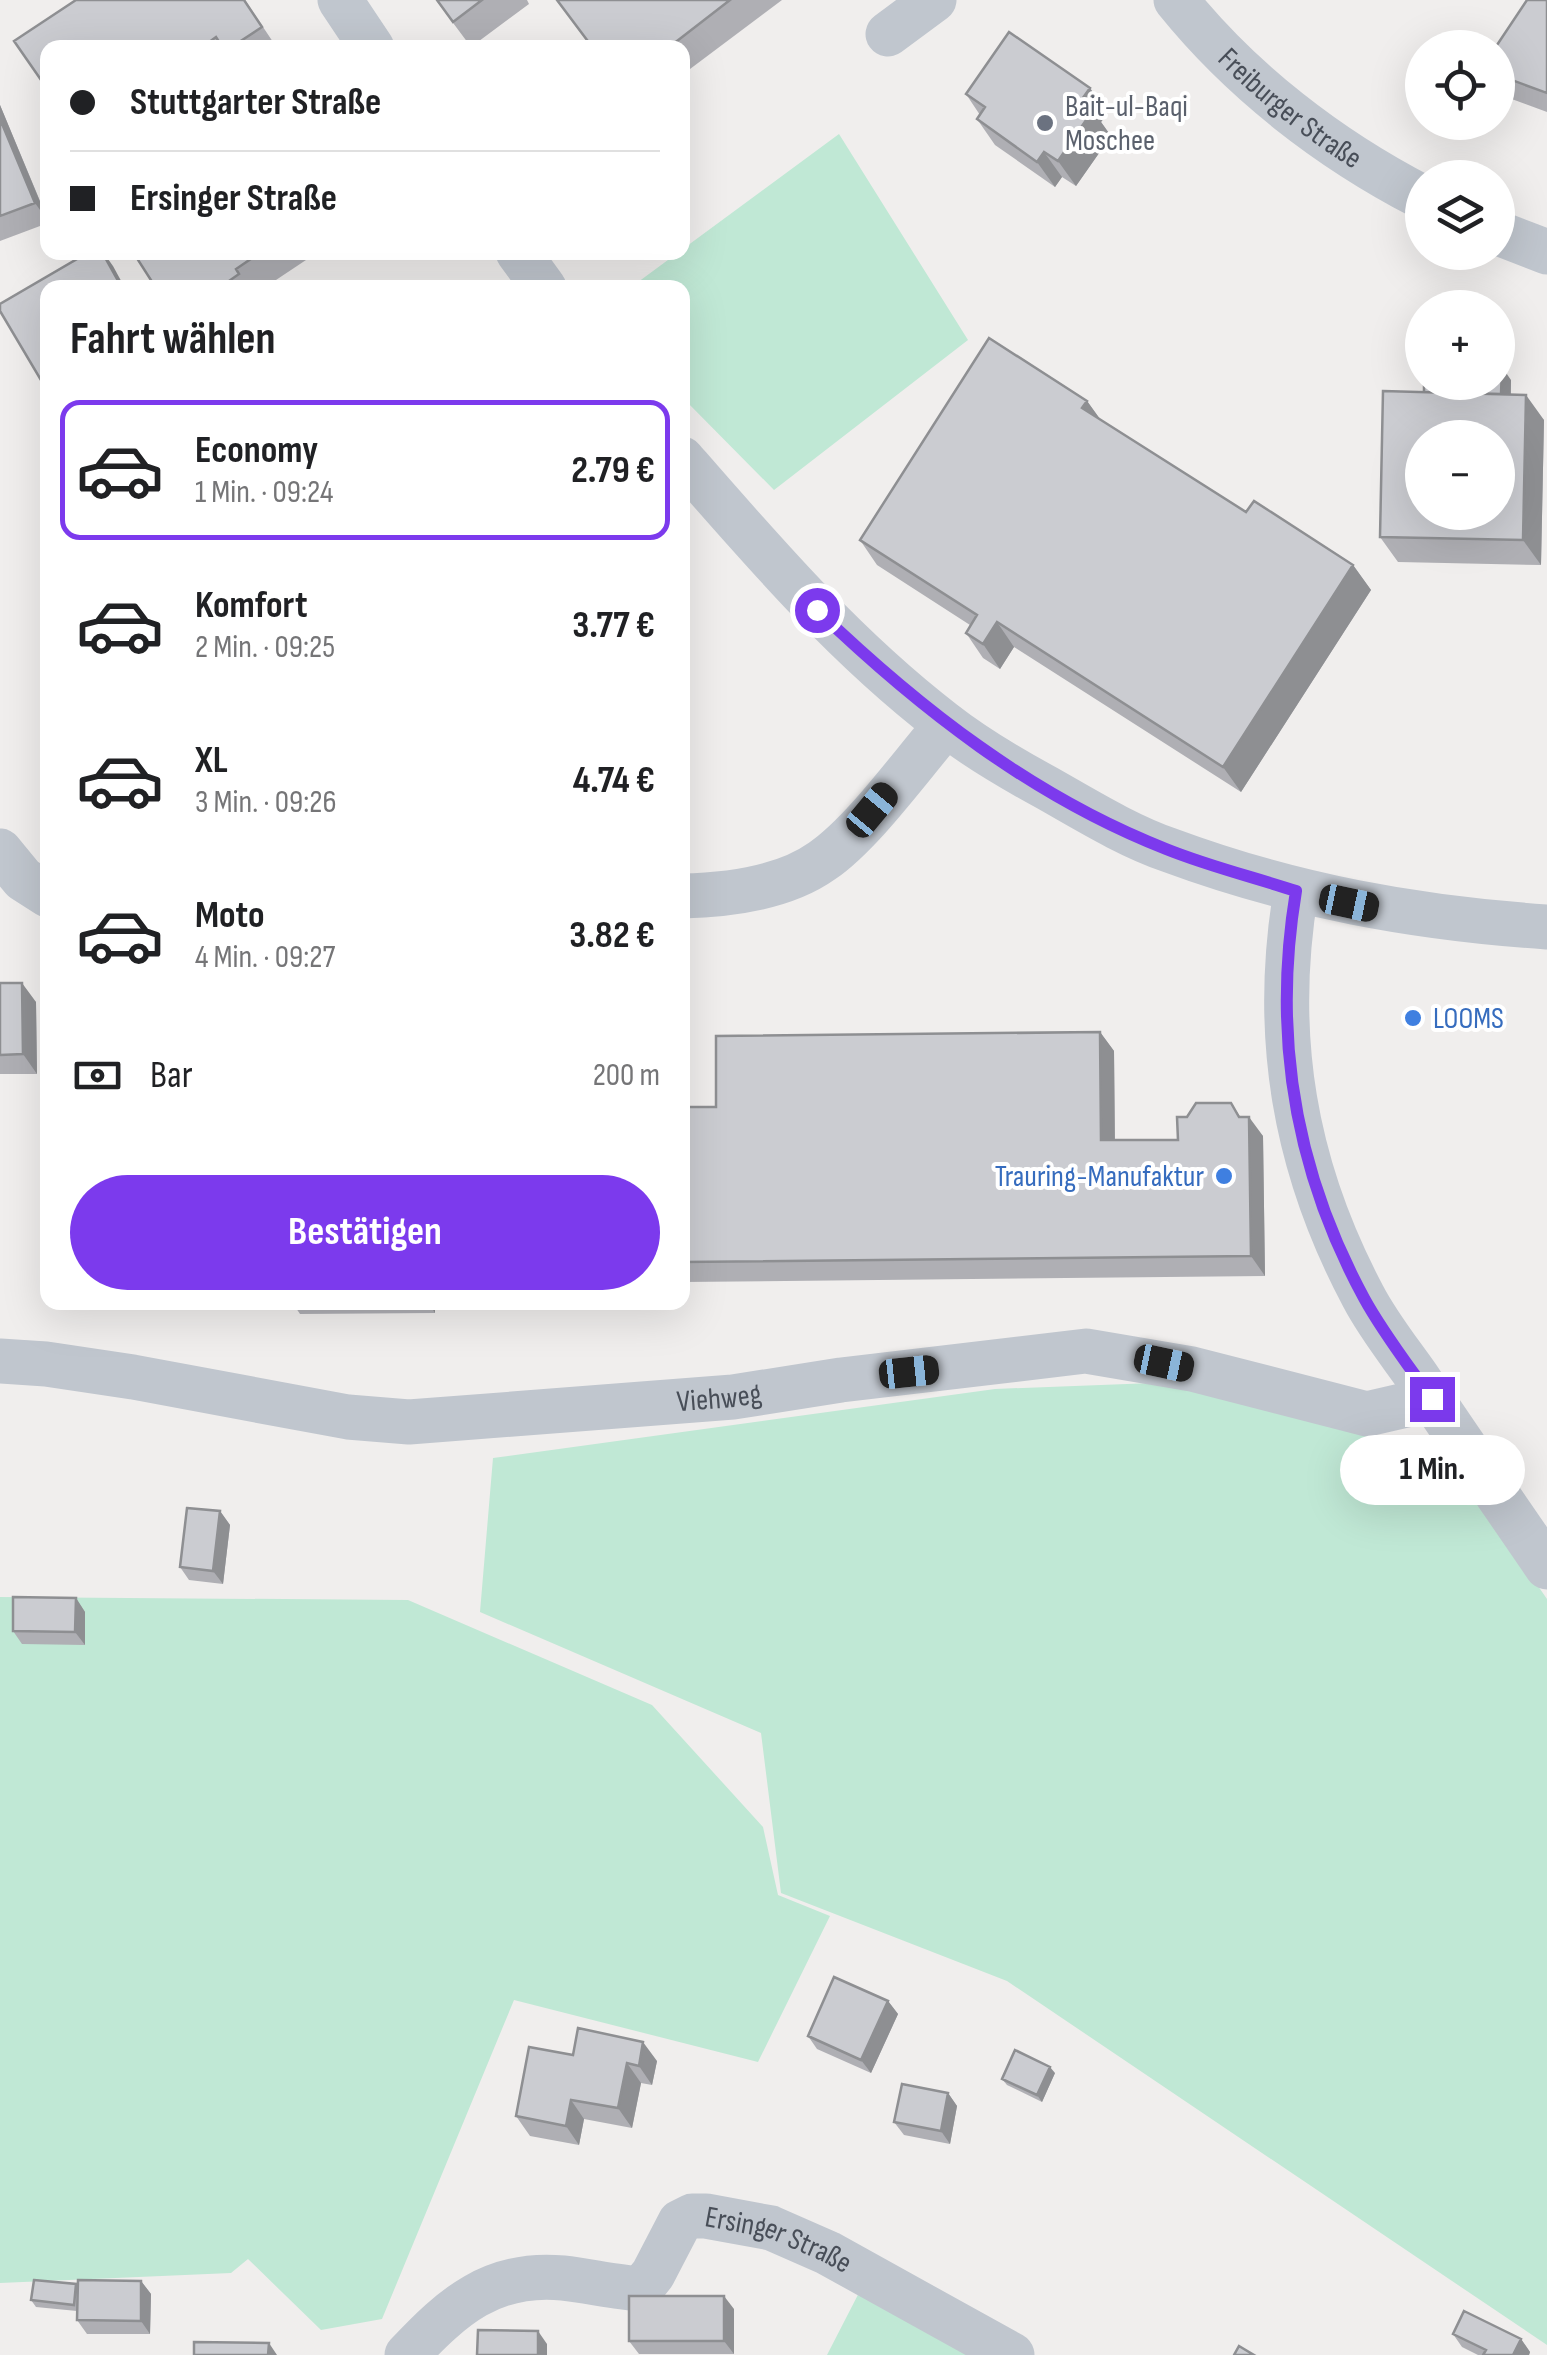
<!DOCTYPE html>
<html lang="de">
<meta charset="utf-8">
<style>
body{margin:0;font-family:"Sofia Sans Condensed",sans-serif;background:#f6f6f6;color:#202124;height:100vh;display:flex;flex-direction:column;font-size:38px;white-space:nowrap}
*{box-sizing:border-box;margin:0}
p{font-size:32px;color:#757577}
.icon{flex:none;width:55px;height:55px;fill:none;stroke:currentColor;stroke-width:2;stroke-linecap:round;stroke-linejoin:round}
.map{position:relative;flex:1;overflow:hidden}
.sheet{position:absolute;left:40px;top:280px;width:650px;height:1030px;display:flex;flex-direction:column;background:#fff;border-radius:20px;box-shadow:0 10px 40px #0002}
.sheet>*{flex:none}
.hud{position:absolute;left:40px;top:40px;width:650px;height:220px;border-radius:20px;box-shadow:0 10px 40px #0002;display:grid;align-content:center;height:220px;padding:0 30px;background:#fff}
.fabs{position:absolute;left:1405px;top:30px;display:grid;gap:20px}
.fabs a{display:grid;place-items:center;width:110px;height:110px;border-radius:50%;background:#fff;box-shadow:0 10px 40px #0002;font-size:50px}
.end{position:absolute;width:45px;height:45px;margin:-22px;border:12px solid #7c3aed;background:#fff;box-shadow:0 0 0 5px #fff}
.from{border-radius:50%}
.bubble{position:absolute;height:70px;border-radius:35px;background:#fff;box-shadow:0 10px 40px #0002;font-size:32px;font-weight:700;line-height:70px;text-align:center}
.car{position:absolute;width:30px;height:60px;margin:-30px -15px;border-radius:12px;box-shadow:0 0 8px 2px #0007;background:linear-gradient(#222 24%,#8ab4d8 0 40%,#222 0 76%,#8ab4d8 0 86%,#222 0)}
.hud b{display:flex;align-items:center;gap:35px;height:95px;font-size:38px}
.hud b+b{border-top:2px solid #e0e0e0}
.hud i{width:25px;height:25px;background:#202124}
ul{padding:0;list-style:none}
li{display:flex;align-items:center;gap:30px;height:140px;margin:0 20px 15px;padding:0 10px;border:5px solid transparent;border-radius:20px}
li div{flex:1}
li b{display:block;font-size:38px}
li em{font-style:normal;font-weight:700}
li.current{border-color:#7c3aed}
li>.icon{width:90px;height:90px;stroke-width:1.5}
h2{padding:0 30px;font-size:45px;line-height:120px}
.pay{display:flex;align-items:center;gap:25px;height:110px;padding:0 30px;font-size:38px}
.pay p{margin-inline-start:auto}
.action{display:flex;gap:20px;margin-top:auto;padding:20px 30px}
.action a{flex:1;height:115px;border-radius:60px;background:#7c3aed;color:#fff;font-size:40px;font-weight:700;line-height:115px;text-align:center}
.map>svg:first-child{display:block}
.green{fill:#c0e8d5}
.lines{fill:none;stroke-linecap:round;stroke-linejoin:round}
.minor{stroke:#c0c6ce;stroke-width:45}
.wall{fill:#afafb4}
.shaded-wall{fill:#8e8f92}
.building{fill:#cbccd1;stroke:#8e8f92;stroke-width:2.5;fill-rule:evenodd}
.route{stroke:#7c3aed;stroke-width:12}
.worship-dot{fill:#6b7280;stroke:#fff;stroke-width:4}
.shop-dot{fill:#3f7fe0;stroke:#fff;stroke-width:4}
.labels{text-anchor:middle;stroke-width:8;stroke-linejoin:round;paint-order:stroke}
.worship-label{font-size:30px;fill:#5b616d;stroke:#fff;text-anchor:start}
.street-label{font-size:30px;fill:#484e58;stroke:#fff}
.shop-label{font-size:30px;fill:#366cbe;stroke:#fff;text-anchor:start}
</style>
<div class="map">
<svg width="1547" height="2355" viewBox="0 0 1547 2355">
<rect width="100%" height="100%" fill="#f0eeed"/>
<!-- green -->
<path class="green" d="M839 134 968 340 774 490 683 398 682 288 634 285Z
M1205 1381 1364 1434 1430 1442 1455 1466 1547 1599V2345L1007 1981 781 1893 761 1733 480 1612 493 1458 995 1389Z
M0 1597 408 1600 652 1705 763 1827 778 1895 830 1916 758 2062 514 2000 382 2319 321 2330 248 2259 231 2273 0 2283Z
M864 2283 990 2355H827Z"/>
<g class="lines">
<!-- minor -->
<g class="minor">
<path d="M340 0 372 48"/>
<path id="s1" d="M1176 0C1242 82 1329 149 1422 197"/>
<path d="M888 34 934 0"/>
<path d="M1498 233 1547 252"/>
<path d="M518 252 544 288"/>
<path d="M682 459C764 553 845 647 944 723 976 748 1012 769 1047 788 1086 810 1126 835 1169 850 1293 896 1415 918 1547 927"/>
<path d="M0 851 23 879 48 895"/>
<path d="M1296 891C1272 1035 1294 1166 1363 1296 1378 1325 1399 1351 1418 1378 1460 1441 1504 1504 1547 1567"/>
<path d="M682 896C728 895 784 888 822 861 863 833 912 764 946 725"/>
<path id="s2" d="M0 1361 46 1364 133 1377 348 1417 409 1422 733 1397 841 1380 1086 1351 1192 1369 1367 1414 1432 1399"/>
<path id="s3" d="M407 2355C452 2307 492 2271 563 2278 589 2281 615 2287 641 2289L653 2274 680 2222 692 2216H706L771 2228 828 2253 1012 2355"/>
</g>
</g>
<!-- wall -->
<path class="wall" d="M245 0 277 48H48Z
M436 0H527L529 4 471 47Z
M556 0H782L682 75V48H592Z
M1547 0V112L1498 94V48Z
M966 94 1108 113 1101 122 1111 136 1076 186 1062 177 1055 187 995 145 977 119 980 115Z
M0 105 48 220V223L0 241Z
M133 252H318L264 288H156Z
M1511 380V394L1544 420 1541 565 1398 562 1380 537Z
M1087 401 1100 419 1246 512 1353 565 1371 590 1241 792 1014 647 1000 669 983 658 966 633 970 625 877 565 860 540Z
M0 983 36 1002 37 1074H0Z
M1100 1032 1114 1051 1115 1140H1178L1241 1117 1263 1136 1265 1276 682 1282V1107H716Z
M292 1302H435V1313L300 1314Z
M220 1511 230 1525 223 1584 189 1580 180 1567Z
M76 1598 85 1612V1645L22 1644 13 1631Z
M888 2001 898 2014 871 2073 817 2049 808 2036Z
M573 2055 657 2061 652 2085 641 2083 632 2128 584 2119 579 2145 530 2136 516 2116Z
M1055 2073 1042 2102 1007 2085 1002 2079Z
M948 2093 957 2106 950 2144 904 2135 894 2122Z
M141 2281 151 2294 150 2334H87L77 2320V2311L36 2307 31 2300 76 2284 78 2286Z
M734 2309V2354H639L629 2341Z
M1453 2334 1521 2339 1530 2352 1529 2355H1478L1462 2347Z"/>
<!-- shaded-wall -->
<path class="shaded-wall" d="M1090 88 1108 113 1101 122 1111 136 1076 186 1058 161 1080 102Z
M0 105 48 221 35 203 0 119Z
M1044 152 1062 177 1055 187 1037 162Z
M103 252 113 266 125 288H122Z
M1502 367 1511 380 1510 419 1501 406Z
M1526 395 1544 420 1541 565 1523 540Z
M1087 401 1105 426 1082 408Z
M1353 565 1371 590 1241 792 1223 767Z
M997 622 1014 647 1000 669 983 644Z
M22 983 36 1002 37 1074 23 1054Z
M1100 1032 1114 1051 1115 1160 1101 1140Z
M1231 1103 1249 1130V1117L1263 1136 1265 1276 1251 1256Z
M428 1302H435V1313Z
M220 1511 230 1525 223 1584 213 1571Z
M76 1598 85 1612V1645L75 1632Z
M888 2001 898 2014 871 2073 861 2060Z
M643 2042 657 2061 652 2085 639 2066Z
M627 2063 641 2083 632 2128 618 2108Z
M1050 2067 1055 2073 1042 2102 1037 2095Z
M948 2093 957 2106 950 2144 941 2131Z
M571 2100 584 2119 579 2145 566 2126Z
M141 2281 151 2294 150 2334 141 2321Z
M724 2296 734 2309V2354L724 2341Z
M538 2331 547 2344V2355H538Z
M1521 2339 1530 2352 1529 2355H1513Z
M269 2343 277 2355H268Z"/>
<!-- building -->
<path class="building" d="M76 0H244L262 27 230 48H223L216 37 201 48H48V90L14 41Z
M437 0H482L453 22Z
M557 0H730L668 48H593Z
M1527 0H1547V93L1498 75V48H1495Z
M1009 32 1090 88 1080 102 1093 110 1058 161 1044 152 1037 162 977 119 985 107 966 94Z
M0 119 35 203 0 216Z
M89 252H102L122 288H48V392L0 311V304Z
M133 252H261L236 269 239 274 219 288H156Z
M989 338 1087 401 1082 408 1246 512 1254 501 1353 565 1223 767 997 622 983 644 966 633 977 615 860 540Z
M1498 366 1502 367 1501 394 1424 392V382H1498Z
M1383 391 1526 395 1523 540 1380 537ZM1422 438H1498V512H1422Z
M0 983H22L23 1054 0 1055Z
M1100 1032 1101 1140H1178L1177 1117H1187L1196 1103H1231L1239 1117H1249L1251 1256 682 1262V1107H716V1036Z
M187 1508 220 1511 213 1571 180 1567Z
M13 1597 76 1598 75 1632 13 1631Z
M834 1977 888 2001 861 2060 808 2036Z
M578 2028 643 2042 639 2066 627 2063 618 2108 571 2100 566 2126 516 2116 529 2047 573 2055Z
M1015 2050 1050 2067 1037 2095 1002 2079Z
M902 2084 948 2093 941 2131 894 2122Z
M34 2280 76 2284 74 2305 31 2300Z
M78 2280 141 2281V2321L77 2320Z
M629 2296H724V2341H629Z
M1464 2311 1521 2339 1513 2355H1483L1486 2350 1453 2334Z
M478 2330 538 2331V2355H477Z
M194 2342 269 2343 268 2355H194Z
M1239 2346 1254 2355H1234Z"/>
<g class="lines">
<!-- route -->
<path class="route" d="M817 610C919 708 1033 797 1166 849 1208 866 1253 877 1296 891 1272 1035 1294 1169 1364 1298 1383 1333 1409 1366 1432 1399"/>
</g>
<!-- markers -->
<circle class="worship-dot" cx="1045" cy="123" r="10"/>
<g class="shop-dot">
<circle cx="1413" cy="1018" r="10"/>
<circle cx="1224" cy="1176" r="10"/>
</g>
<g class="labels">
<!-- worship labels -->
<g class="worship-label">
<text x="1065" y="116">Bait-ul-Baqi<tspan x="1065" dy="34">Moschee</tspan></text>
</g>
<!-- street labels -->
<g class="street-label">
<text dy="10" stroke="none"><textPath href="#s1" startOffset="158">Freiburger Straße</textPath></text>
<text dy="10" stroke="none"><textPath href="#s2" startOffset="725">Viehweg</textPath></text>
<text dy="10" stroke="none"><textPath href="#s3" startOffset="442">Ersinger Straße</textPath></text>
</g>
<!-- shop labels -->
<g class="shop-label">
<text x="1433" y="1028">LOOMS</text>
<text x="1204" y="1186" text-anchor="end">Trauring-Manufaktur</text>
</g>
</g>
</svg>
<div class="fabs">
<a><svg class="icon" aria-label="locate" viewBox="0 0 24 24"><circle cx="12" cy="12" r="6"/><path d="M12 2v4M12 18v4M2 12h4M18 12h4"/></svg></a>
<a><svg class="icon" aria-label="layers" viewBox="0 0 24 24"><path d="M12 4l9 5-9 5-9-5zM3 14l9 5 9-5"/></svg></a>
<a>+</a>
<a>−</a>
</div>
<i class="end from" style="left:817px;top:610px"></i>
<i class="end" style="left:1432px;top:1399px"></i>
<div class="bubble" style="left:1340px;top:1435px;width:185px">1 Min.</div>
<i class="car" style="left:872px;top:810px;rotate:40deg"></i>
<i class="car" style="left:1349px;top:903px;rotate:102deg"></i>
<i class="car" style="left:1164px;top:1363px;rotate:102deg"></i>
<i class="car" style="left:909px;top:1372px;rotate:84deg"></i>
<div class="hud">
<b><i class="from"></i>Stuttgarter Straße</b>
<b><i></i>Ersinger Straße</b>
</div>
<section class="sheet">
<h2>Fahrt wählen</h2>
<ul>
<li class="current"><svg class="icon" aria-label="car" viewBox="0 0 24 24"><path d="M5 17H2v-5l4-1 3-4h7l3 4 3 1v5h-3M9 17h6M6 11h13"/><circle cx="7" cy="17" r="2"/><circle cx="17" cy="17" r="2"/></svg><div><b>Economy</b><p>1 Min. · 09:24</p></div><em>2.79 €</em></li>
<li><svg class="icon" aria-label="car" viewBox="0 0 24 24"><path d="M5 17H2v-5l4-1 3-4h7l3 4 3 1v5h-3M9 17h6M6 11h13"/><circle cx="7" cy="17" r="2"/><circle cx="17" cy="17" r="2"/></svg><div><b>Komfort</b><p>2 Min. · 09:25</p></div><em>3.77 €</em></li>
<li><svg class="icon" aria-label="car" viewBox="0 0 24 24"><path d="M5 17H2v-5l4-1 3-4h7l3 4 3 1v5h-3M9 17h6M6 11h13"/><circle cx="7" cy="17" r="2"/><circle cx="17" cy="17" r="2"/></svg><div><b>XL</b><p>3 Min. · 09:26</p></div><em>4.74 €</em></li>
<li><svg class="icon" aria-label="car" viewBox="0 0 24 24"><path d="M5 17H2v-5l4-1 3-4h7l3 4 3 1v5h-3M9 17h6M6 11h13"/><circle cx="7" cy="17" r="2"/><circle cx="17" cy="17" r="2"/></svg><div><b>Moto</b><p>4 Min. · 09:27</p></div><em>3.82 €</em></li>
</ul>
<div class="pay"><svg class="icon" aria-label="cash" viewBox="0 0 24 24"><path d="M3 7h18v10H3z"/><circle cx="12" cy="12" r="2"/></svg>Bar<p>200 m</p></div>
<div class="action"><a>Bestätigen</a></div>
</section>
</div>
